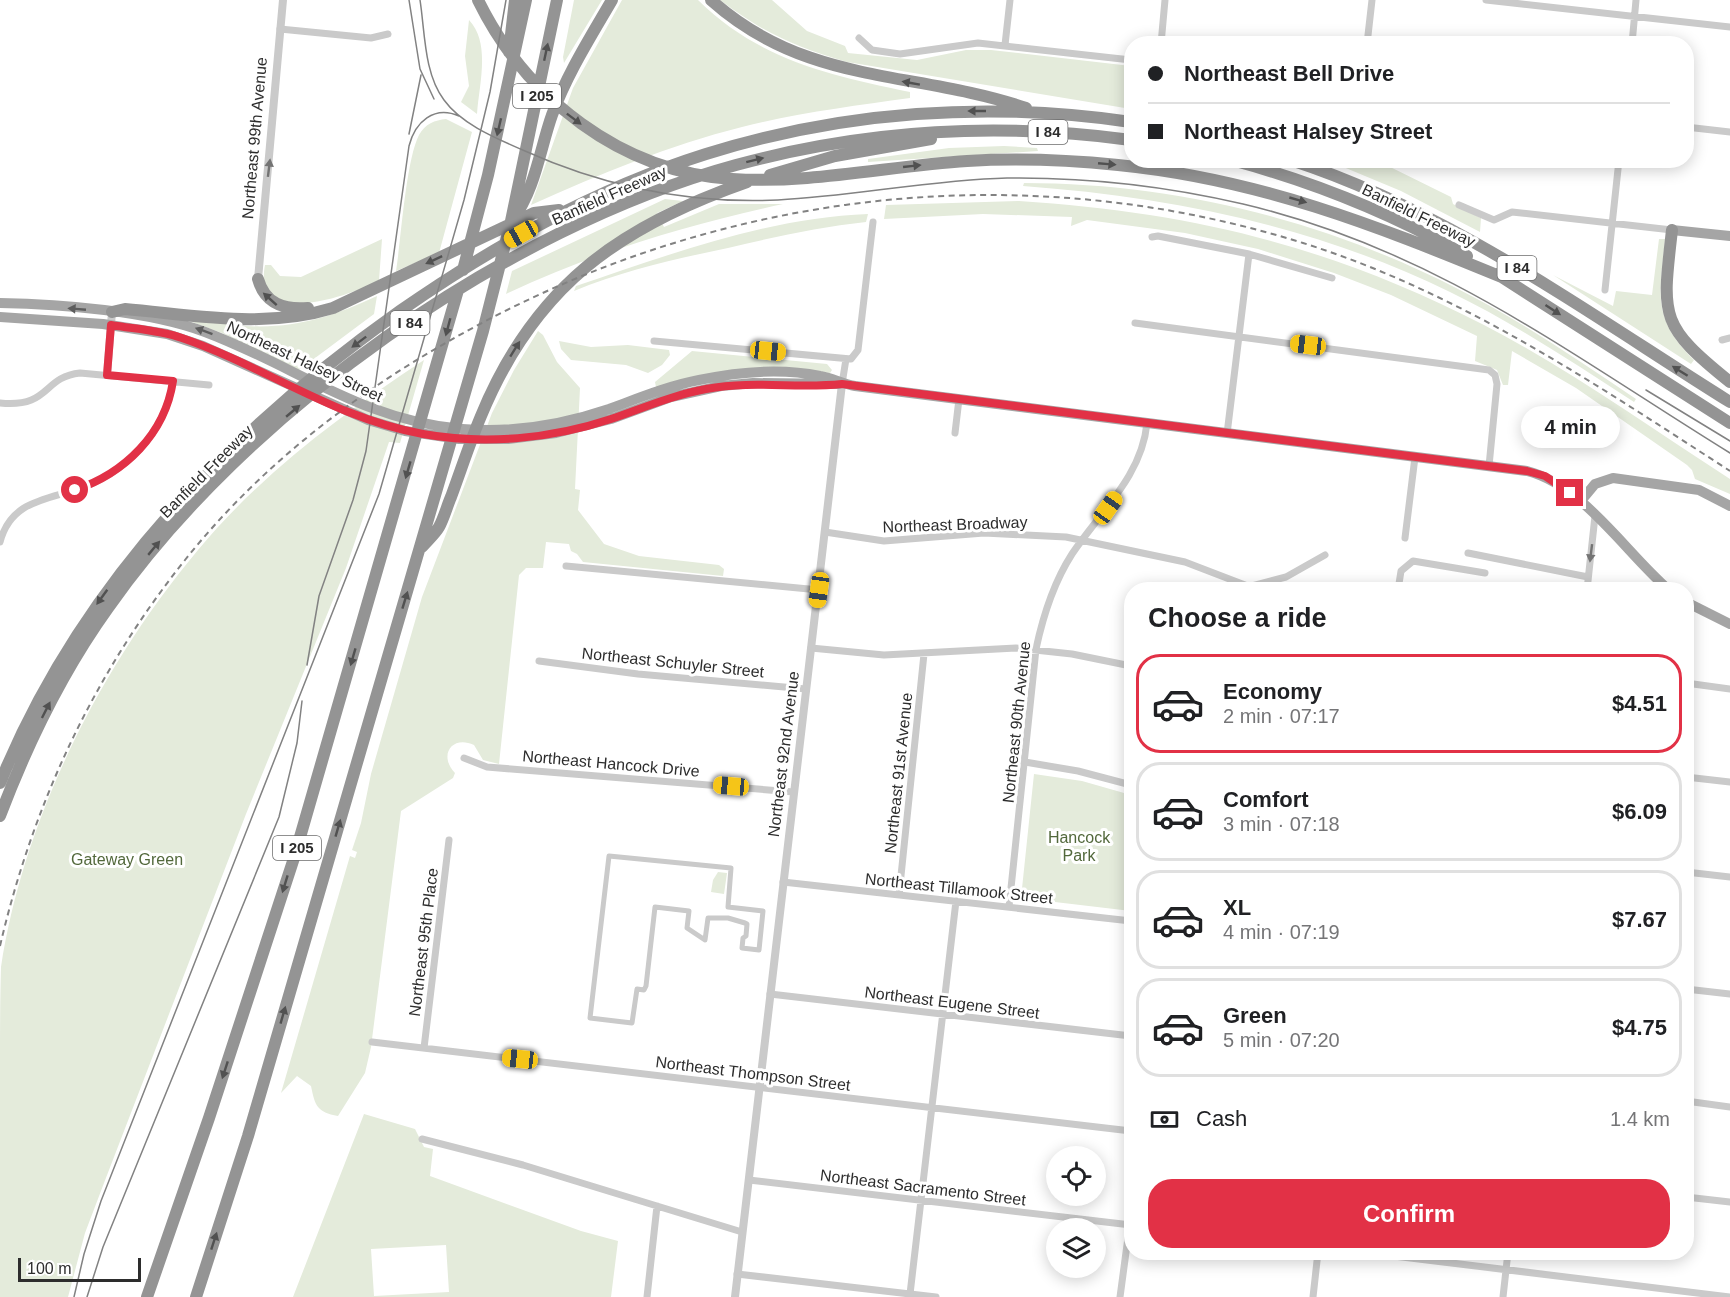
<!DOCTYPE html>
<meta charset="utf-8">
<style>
body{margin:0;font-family:Arial,sans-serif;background:#f6f6f6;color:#202124;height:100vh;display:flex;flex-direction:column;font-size:22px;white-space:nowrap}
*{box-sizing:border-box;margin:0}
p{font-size:20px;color:#757577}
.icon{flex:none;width:33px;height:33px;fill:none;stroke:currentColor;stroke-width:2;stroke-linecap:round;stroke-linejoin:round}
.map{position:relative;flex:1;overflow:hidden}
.drawer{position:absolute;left:1124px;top:582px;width:570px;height:678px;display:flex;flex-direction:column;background:#fff;border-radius:24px;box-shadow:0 3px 15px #0003}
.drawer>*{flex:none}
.guide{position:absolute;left:1124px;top:36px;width:570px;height:132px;border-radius:24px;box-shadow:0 3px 15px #0003;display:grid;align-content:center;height:132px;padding:0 24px;background:#fff}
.tools{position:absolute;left:1046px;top:1146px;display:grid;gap:12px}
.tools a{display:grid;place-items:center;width:60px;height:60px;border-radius:50%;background:#fff;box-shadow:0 3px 15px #0003;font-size:30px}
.scale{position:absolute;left:18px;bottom:15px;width:123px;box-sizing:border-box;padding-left:6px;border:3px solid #2d2d2d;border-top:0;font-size:16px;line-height:21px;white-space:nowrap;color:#2d2d2d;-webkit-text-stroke:4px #fff;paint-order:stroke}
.end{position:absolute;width:27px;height:27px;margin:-14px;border:8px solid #e23146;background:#fff;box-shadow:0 0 0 3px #fff}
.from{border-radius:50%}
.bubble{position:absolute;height:42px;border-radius:21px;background:#fff;box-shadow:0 3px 15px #0003;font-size:20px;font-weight:700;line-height:42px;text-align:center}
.car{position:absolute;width:18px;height:36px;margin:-18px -9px;border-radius:8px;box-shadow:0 0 4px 2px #0007;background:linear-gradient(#f5c518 24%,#345 0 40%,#f5c518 0 76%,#345 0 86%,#f5c518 0)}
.guide b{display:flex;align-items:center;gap:21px;height:57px;font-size:22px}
.guide b+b{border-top:2px solid #e0e0e0}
.guide i{width:15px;height:15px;background:#202124}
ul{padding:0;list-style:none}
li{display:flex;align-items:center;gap:18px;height:99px;margin:0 12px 9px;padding:0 12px;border:3px solid #e0e0e0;border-radius:24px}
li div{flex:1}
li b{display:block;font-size:22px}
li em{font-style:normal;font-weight:700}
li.current{border-color:#e23146}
li>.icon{width:54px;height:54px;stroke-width:1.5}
h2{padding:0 24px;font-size:27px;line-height:72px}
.pay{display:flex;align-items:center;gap:15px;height:66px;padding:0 24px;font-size:22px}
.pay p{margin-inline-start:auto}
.button{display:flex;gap:12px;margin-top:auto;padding:12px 24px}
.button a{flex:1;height:69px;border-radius:24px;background:#e23146;color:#fff;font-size:24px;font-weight:700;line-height:69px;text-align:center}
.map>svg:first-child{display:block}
.green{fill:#e4ebdb;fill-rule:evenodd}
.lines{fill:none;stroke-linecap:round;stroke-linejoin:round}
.pedestrian{stroke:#cacaca;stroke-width:5}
.minor{stroke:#cacaca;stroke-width:7}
.tertiary{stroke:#cacaca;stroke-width:8}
.primary{stroke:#a5a5a5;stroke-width:10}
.motorway{stroke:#949494;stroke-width:12}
.tram{stroke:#828282;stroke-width:1.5}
.rail{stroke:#828282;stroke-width:2;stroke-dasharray:6 4.5;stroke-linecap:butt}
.oneway{fill:#515151}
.oneway2{fill:#747474}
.oneway3{fill:#5d5d5d}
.route{stroke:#e23146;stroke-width:8}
.labels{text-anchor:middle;stroke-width:6;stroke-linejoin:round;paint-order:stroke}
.shield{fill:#fff;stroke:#6c6c6c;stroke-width:1.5}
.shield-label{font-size:15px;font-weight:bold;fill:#2d2d2d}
.street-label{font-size:16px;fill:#2d2d2d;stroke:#fff}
.park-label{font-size:16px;fill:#52683b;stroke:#fff}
</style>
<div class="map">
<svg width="1730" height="1297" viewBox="0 0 1730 1297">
<rect width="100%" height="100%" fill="#fff"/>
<!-- green -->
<path class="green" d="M574 0H602L564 63 563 57Z
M622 0H698C759 60 829 75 910 92V98C853 106 797 113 742 127 669 145 600 174 531 205L573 88Z
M720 0H772L807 31 845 46 848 53 917 60 966 50H991L1131 66V109L847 62C795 47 764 33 720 0Z
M469 20C491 43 479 85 477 114L461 102 469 86 465 56Z
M446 119 472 132 439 253 396 271C401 240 406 160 419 135 425 124 435 120 446 119Z
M1004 146 1037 148 1038 151 868 162V159L949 148Z
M1329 161H1378L1451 197 1453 204 1481 218 1480 232 1401 191Z
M1024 183C1174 183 1324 220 1458 289 1520 320 1578 360 1636 399L1634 402C1574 363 1514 323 1450 292 1315 226 1172 197 1023 186Z
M665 199 683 201 657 213 664 227 719 204H783C687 225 595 252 506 294L512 271Z
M1019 201C1191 212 1330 246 1484 325 1569 369 1649 427 1730 479V494L1695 479 1692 470 1687 465 1576 388 1512 351 1508 385H1503L1497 370 1475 361 1477 336 1391 295 1334 273 1258 249 1185 233 1087 220 1071 226 1072 217 983 214 884 219 886 205Z
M868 214 866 222C820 227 774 237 728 248 675 259 625 270 574 291L576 286C671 254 767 218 868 214Z
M382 239 379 281C351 295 252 331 265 265H271L280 276 301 277Z
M1659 239H1665C1660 294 1651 318 1694 360L1691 364 1553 275 1613 306 1616 291 1652 295Z
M377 296 374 314 299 370 222 333 192 322C200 318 234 325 246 326 295 329 334 316 377 296Z
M538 331 543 335 557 362 580 388 575 489 580 490 578 510 604 544 639 556 719 565 724 569 723 576 583 562 577 554 571 551 569 544 546 542 543 568H526L519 575 499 764 483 760 474 745C452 735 438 755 455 773L453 778 401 811 371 1047 365 1073 338 1116C317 1112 315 1106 311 1086L297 1076 281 1093 350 856 355 858 357 852 352 850 361 823 371 774 422 597 492 413 514 370Z
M559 341 591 347 628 345 669 350 670 355 662 365 648 373 626 365 571 360 561 349Z
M692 351 827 364 832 370 830 373 810 371 656 387 655 382Z
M424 360 400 443 389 442 346 568 246 814 104 1183 85 1233 68 1297H0C0 1222 0 1147 0 1072 0 1038 0 1001 1 967 24 817 101 666 198 550 261 474 342 414 424 360Z
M1034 774 1082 781 1131 795V911L1021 898Z
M718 872 727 873 724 894 711 892 713 880Z
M364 1114 415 1129 424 1147 433 1149 430 1176 581 1231 618 1241 611 1297H293ZM446 1245 449 1292 374 1296 371 1249Z"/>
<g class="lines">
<!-- pedestrian -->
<path class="pedestrian" d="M609 856 731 868 728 907 763 911 759 950 742 948 743 938 746 936 747 924 745 923 728 918H708L705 940 687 928 689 911 655 907 646 986 644 990 637 989 632 1023 590 1018Z"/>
<!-- minor -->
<path class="minor" d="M1486 0 1730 27
M280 29 371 38 388 34
M859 38 872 50 900 54 978 43 1131 60
M1161 44 1165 0
M1367 44 1372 0
M1632 44 1636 0
M1005 45 1010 0
M1686 127 1730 132
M1459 205 1494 220 1512 212 1672 230
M1152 237 1158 236 1249 254 1332 278
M1605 290 1619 160
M1135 323 1489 370 1495 375 1497 384 1489 466
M1722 340 1730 338
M654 341 851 359 858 350 873 222
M842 384 846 359
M0 403C51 408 42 377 80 373L209 385
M955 433 959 399
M1227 434 1249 254
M825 532 884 541 984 533 1066 537 1185 562 1258 590
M1405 538 1415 457
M0 542C12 496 55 500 91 484 134 465 166 427 173 381
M1468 553 1588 577
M566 566 819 590
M1252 586 1286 577 1325 555
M1398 590 1401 571 1413 561 1485 573
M1587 590 1595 516
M811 648 884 655 1016 648 1072 654 1131 666
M539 661 638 674 806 689
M1686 683 1730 689
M464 758 487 767 794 792
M1025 762 1078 771 1131 785
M1686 777 1730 782
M1686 872 1730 877
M783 882 1131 921
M899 895 924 654
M1009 907 1036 649C1043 616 1054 582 1072 554 1100 512 1142 476 1147 423
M1686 989 1730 994
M770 994 1131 1036
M372 1042 1131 1131
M424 1048 449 840
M1686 1101 1730 1107
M422 1139 523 1165 742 1232
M749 1180 1131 1225
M1686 1197 1730 1202
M1361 1252 1730 1297
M737 1274 936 1297
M910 1294 956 901
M647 1297 657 1206
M1120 1297 1131 1215
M1313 1297 1318 1252
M1503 1297 1508 1252"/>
<!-- tertiary -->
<path class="tertiary" d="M258 279 283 0
M107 375 112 312
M735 1297 842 384"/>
<!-- primary -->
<path class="primary" d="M1672 230 1730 236
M0 303C60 304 150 311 205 332 296 366 360 420 462 429 511 433 562 425 609 409 639 398 668 386 699 380 737 372 782 368 820 376 832 378 843 384 855 386L1527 471C1583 485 1626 553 1669 590
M0 317 103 324 167 334 203 346 368 420 405 431 459 439H508L556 433 611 419 671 397 721 386 753 383 839 384
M1580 502 1595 484 1613 478 1699 490 1730 506
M1686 602 1730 624"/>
<!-- motorway -->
<path class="motorway" d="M478 0C526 98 621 172 732 179 810 184 889 166 967 161 1017 158 1068 160 1118 165 1259 179 1375 225 1504 278
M711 0C807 86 914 70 1026 108
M509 52 515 0
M1232 160C1314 182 1393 214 1467 256
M1291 160C1451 212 1589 314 1730 402
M770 175 835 156 931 139
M513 219C535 190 540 149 552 115 567 74 590 38 612 0
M1672 230C1662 317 1659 325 1730 382
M463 270 488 175 526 0
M1497 274 1730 423
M258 279C265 304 284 310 308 308
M112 312 125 309C195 315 265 329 333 308L534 213 559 210
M422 547C427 541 435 534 439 527 444 518 447 506 451 497 461 470 470 442 481 416 534 287 618 227 747 182
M0 783C80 586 229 432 400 311 495 245 595 189 706 154 843 111 989 101 1131 122
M0 816C28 742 62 672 108 608 245 412 505 228 736 165 865 130 999 122 1131 140
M147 1297 209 1118 294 858 458 290
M196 1297 248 1136 483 331 511 221 557 0"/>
<!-- tram -->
<path class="tram" d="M409 0 420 69 434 99
M420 0C425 32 424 74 444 100 462 125 498 139 525 151 605 187 690 204 778 200 855 196 930 180 1007 178 1087 177 1166 186 1243 204 1434 249 1568 353 1730 453
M409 134 421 75
M1646 390 1730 441
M307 665 319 596 353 500 366 451 409 146C415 122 434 105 459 116
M74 1297 84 1254 101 1201 379 494 464 200 490 92 506 0
M87 1297 103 1247 279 817 297 743 302 701"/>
<!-- rail -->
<path class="rail" d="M0 946C33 804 94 674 185 560 259 467 355 393 458 336 716 191 1019 154 1303 243 1459 292 1594 383 1730 471"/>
</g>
<!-- one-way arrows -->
<defs><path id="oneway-solid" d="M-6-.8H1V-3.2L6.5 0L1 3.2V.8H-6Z" transform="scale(1.5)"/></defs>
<g class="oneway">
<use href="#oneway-solid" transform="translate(546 52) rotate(-78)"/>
<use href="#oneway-solid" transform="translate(911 83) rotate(-170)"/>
<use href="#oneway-solid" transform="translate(977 111) rotate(180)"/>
<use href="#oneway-solid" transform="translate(574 119) rotate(37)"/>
<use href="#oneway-solid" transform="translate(499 127) rotate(103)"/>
<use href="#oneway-solid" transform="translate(755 160) rotate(-14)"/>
<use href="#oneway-solid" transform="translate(1107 164) rotate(5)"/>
<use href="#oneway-solid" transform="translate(912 166) rotate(-6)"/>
<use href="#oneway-solid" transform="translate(1298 200) rotate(16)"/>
<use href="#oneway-solid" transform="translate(434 260) rotate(155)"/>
<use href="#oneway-solid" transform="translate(270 299) rotate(-138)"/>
<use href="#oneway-solid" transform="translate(1553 310) rotate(33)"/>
<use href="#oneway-solid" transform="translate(448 327) rotate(105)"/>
<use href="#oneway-solid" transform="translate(359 342) rotate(143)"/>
<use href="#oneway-solid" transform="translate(515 349) rotate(-58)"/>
<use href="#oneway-solid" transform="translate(1680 371) rotate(-148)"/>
<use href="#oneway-solid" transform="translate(293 411) rotate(-40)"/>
<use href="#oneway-solid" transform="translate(408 470) rotate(106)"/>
<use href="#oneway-solid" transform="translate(154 548) rotate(-50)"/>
<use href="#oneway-solid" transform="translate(102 597) rotate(126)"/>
<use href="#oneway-solid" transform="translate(405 600) rotate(-73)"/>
<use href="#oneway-solid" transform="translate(353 657) rotate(106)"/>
<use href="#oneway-solid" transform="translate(46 710) rotate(-63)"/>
<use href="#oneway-solid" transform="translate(338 828) rotate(-74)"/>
<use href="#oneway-solid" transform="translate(285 884) rotate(107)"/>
<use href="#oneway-solid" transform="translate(283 1015) rotate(-74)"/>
<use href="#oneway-solid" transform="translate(225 1070) rotate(108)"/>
<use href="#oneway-solid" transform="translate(214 1241) rotate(-72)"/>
</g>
<g class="oneway2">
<use href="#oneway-solid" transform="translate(269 168) rotate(-83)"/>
<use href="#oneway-solid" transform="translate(1591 553) rotate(97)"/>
</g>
<g class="oneway3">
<use href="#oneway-solid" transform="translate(77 309) rotate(-175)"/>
<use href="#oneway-solid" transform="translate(204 331) rotate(-160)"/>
</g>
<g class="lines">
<!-- route -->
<path class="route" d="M75 490C125 473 165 434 173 381L107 375 111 325C135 329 159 330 182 338 264 366 336 419 423 434 485 445 551 439 611 419 643 408 673 395 706 389 755 380 796 389 842 384L1527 471 1545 476 1570 493"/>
</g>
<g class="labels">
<!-- shield labels -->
<g class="shield">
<rect x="513" y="84" width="48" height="24" rx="4.5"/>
<rect x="1028.5" y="120" width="39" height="24" rx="4.5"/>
<rect x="1497.5" y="256" width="39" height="24" rx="4.5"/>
<rect x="390.5" y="311" width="39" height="24" rx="4.5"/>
<rect x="273" y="836" width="48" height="24" rx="4.5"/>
</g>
<g class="shield-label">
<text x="537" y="101">I 205</text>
<text x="1048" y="137">I 84</text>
<text x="1517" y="273">I 84</text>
<text x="410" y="328">I 84</text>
<text x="297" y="853">I 205</text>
</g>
<!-- street labels -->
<g class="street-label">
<text transform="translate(254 138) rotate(-85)" y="6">Northeast 99th Avenue</text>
<text transform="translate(609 195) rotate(-24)" y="6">Banfield Freeway</text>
<text transform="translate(1419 215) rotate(26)" y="6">Banfield Freeway</text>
<text transform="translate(305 361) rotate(25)" y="6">Northeast Halsey Street</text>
<text transform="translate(206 471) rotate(-45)" y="6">Banfield Freeway</text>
<text transform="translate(955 524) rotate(-2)" y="6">Northeast Broadway</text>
<text transform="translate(673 662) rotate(6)" y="6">Northeast Schuyler Street</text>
<text transform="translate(1016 722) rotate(-84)" y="6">Northeast 90th Avenue</text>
<text transform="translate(783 754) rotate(-83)" y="6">Northeast 92nd Avenue</text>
<text transform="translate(611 763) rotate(5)" y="6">Northeast Hancock Drive</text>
<text transform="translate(898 773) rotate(-84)" y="6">Northeast 91st Avenue</text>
<text transform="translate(959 888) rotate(6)" y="6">Northeast Tillamook Street</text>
<text transform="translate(423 942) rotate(-83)" y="6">Northeast 95th Place</text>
<text transform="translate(952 1002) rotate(7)" y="6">Northeast Eugene Street</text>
<text transform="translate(753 1073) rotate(7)" y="6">Northeast Thompson Street</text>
<text transform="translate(923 1187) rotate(7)" y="6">Northeast Sacramento Street</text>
</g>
<!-- park labels -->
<g class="park-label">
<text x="1079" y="843">Hancock<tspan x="1079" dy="18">Park</tspan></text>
<text x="127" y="865">Gateway Green</text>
</g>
</g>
</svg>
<div class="tools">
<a><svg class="icon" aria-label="locate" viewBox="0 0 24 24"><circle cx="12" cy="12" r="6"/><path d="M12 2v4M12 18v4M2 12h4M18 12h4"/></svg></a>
<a><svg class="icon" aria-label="layers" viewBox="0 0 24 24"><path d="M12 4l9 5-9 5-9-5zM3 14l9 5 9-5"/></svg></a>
</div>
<div class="scale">100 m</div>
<i class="end from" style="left:75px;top:490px"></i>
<i class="end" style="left:1570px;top:493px"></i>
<div class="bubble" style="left:1521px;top:406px;width:99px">4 min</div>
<i class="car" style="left:521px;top:234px;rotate:241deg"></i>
<i class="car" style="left:1308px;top:345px;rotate:277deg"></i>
<i class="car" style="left:768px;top:351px;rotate:96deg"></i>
<i class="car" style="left:1108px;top:508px;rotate:35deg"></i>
<i class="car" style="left:819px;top:590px;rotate:188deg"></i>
<i class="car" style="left:731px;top:786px;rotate:275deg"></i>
<i class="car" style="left:520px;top:1059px;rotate:276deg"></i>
<div class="guide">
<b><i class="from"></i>Northeast Bell Drive</b>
<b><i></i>Northeast Halsey Street</b>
</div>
<section class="drawer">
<h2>Choose a ride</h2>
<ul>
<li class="current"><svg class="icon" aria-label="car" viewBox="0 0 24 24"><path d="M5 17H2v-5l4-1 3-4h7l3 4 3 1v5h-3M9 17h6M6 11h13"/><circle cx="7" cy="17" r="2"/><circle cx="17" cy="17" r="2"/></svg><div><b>Economy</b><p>2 min · 07:17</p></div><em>$4.51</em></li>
<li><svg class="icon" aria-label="car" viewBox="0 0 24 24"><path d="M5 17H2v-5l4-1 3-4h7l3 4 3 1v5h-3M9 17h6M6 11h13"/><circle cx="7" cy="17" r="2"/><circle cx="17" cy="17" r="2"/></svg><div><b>Comfort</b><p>3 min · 07:18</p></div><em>$6.09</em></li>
<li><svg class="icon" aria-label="car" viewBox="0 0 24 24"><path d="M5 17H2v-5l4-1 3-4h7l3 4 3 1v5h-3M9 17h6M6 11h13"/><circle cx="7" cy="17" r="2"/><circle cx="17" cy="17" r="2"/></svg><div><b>XL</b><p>4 min · 07:19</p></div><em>$7.67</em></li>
<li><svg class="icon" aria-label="car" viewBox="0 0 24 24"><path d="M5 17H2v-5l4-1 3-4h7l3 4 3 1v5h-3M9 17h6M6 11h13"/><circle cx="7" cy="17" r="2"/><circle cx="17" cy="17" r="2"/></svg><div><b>Green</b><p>5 min · 07:20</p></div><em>$4.75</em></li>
</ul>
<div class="pay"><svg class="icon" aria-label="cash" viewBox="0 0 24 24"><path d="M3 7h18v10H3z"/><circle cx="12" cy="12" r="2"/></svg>Cash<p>1.4 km</p></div>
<div class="button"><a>Confirm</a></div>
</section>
</div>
